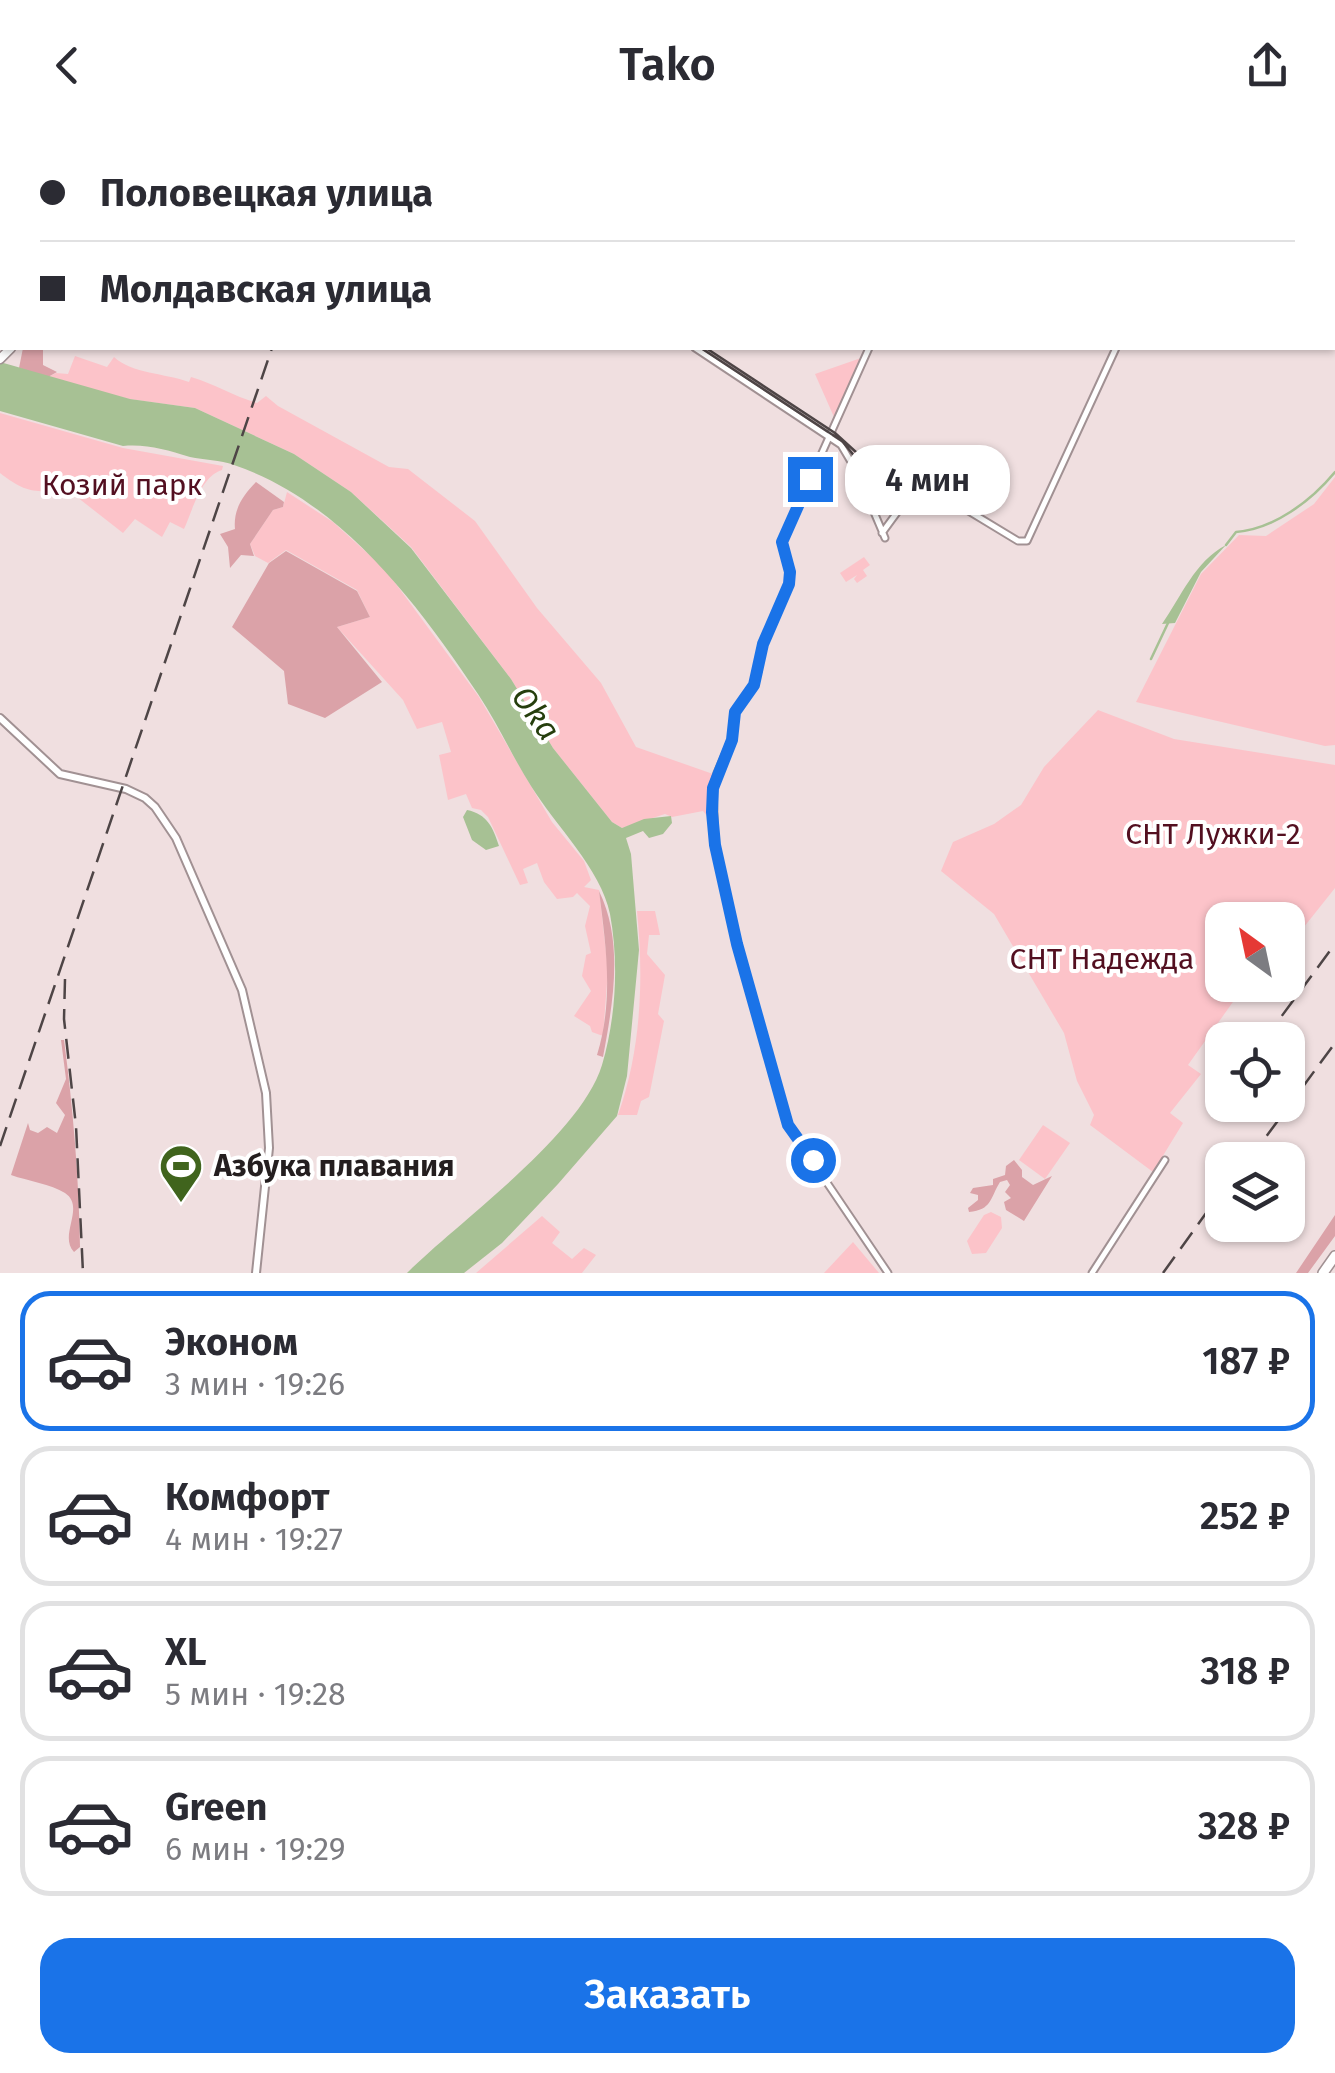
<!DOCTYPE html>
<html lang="ru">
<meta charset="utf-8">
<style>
body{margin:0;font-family:"Fira Sans",sans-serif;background:#f2f2f3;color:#2b2b33;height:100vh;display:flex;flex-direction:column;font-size:38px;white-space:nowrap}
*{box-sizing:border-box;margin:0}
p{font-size:32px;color:#7c7c81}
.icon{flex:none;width:55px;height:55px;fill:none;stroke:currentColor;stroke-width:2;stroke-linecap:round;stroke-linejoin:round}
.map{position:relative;height:1143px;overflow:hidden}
.drawer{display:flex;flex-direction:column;background:#fff;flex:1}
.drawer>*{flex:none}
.guide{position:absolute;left:0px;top:0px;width:1335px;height:220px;box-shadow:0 2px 8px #0004;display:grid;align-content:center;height:220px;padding:0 40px;background:#fff}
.needle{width:65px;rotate:327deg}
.buttons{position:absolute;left:1205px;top:772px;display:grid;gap:20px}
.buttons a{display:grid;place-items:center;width:100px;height:100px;border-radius:20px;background:#fff;box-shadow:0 2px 8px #0004;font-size:50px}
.end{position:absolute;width:45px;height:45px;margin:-22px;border:12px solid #1a73e8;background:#fff;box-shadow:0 0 0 5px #fff}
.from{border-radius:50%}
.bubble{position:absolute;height:70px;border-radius:30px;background:#fff;box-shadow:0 2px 8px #0004;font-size:32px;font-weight:600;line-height:70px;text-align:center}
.guide b{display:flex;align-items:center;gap:35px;height:95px;font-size:38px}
.guide b+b{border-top:2px solid #e1e1e2}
.guide i{width:25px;height:25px;background:#2b2b33}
ul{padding:18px 0 0;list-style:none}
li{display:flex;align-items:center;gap:30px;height:140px;margin:0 20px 15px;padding:0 20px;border:5px solid #e1e1e2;border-radius:30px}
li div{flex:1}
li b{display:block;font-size:38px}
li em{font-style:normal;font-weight:600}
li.current{border-color:#1a73e8}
li>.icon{width:90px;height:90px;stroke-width:1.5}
.cta{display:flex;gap:20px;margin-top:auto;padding:20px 40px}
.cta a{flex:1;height:115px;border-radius:30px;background:#1a73e8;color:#fff;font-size:40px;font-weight:600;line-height:115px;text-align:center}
header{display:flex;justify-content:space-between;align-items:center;height:130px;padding:0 40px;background:#fff;font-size:45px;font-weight:600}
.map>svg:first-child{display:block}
.green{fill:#fcc3c9}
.forest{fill:#dba2a8}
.water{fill:#a7c194}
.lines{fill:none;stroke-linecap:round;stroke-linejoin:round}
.stream{stroke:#a7c194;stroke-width:2.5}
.tertiary-casing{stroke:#a19193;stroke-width:9}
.secondary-casing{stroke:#a19193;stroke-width:10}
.primary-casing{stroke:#a19193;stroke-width:11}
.trunk-casing{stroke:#a19193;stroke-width:12}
.tertiary{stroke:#fff;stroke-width:5}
.secondary{stroke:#fff;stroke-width:6}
.primary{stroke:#fff;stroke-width:8}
.trunk{stroke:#fff;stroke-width:9}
.tram{stroke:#4e4546;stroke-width:2.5}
.rail{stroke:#4e4546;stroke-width:2.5;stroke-dasharray:20 10;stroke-linecap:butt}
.route{stroke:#1a73e8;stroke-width:12}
.labels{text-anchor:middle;stroke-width:8;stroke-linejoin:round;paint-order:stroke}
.park-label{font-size:30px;fill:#530f20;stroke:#fff}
.poi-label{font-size:30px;font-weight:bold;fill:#241e1f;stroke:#fff;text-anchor:start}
.water-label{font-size:32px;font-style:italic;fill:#253e0d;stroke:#fff}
</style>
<header><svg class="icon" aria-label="back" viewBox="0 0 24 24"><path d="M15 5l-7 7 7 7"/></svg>Tako<svg class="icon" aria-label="share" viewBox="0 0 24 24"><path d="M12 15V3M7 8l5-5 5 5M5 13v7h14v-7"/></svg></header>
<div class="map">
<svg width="1335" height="1143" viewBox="0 0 1335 1143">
<rect width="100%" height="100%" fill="#f0dfe0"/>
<!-- green -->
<path class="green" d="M75 226 107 237 114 227C132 244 165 243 189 252L191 247C215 254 233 266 257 273L266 266 278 276 389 337 408 339 475 391 537 478 601 553 636 617 713 644 707 686 703 681 672 687 665 684 622 698 612 692 553 618 511 549 411 417 351 362 294 324 195 278 129 269 48 247 56 243 68 244Z
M861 228 834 287 815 244Z
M0 283 123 318 223 336 222 340C200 347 193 380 184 399L170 392 162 407 135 389 123 403 68 360C35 362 27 364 0 343Z
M853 321 891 355 892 364 887 370 879 371C870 365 862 334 853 321Z
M1335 347V615L1325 616 1136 572 1201 444 1239 405 1266 406 1314 374Z
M287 362 333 392 385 439 479 567 552 692 584 731 591 750 584 757 599 760 608 840 603 906 592 902 590 896 574 886 591 861 582 846 586 825 591 823 585 796 590 776 577 763 573 767 557 769 544 752 537 733 523 739 528 753 520 755 488 687 481 680 472 678 466 664 448 670 439 625 451 622 442 592 417 599 403 570 337 497 370 487 357 460 286 420 268 433 255 426 250 414 273 380 283 377Z
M864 427 870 435 863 440 867 446 857 453 854 449 857 445 846 452 840 443Z
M1098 580 1174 609 1335 635V758L1288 817V790H1222V855H1245L1188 935 1201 944 1170 983 1183 993 1153 1042 1090 995 1094 985 1077 951 1064 903 994 784 941 741 953 712 994 694 1021 675 1044 637Z
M637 781H655L660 805H649L647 824 665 845 658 884 664 891 649 967 641 971 637 985H618C641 920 644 850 637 781Z
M1043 995 1070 1013 1045 1049 1019 1030Z
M991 1082 1001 1087 1002 1098 986 1123 972 1124 967 1111 984 1085Z
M542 1086 560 1102 552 1113 572 1129 584 1118 596 1125 582 1143H476Z
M853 1112 879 1143H824Z"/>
<!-- forest -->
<path class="forest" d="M23 218H43V235L57 242 48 247 19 238Z
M256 352 284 372 283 377 273 380 250 414 254 426 241 425 230 438 228 417 220 404 235 399C233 380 243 365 256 352Z
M286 421 357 461 370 487 337 497 382 552 325 588 288 574 284 541 232 497 269 433Z
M599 761C624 812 613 873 603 927L597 925C614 870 606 816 599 761Z
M61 910H64C73 978 79 1048 80 1117L74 1122C58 1105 86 1077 65 1063 51 1054 28 1051 11 1045L28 993 30 1000 38 1003 47 997 57 1003 65 985 56 973 66 949Z
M1014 1030 1022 1040V1047L1033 1055 1052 1046 1024 1091 1006 1080 1004 1072 1011 1068 1005 1062 1010 1055 1007 1050 1000 1052C990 1068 992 1080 969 1082L968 1078 978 1070V1065L970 1063 973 1058 993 1055V1049L1005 1045 1006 1036Z
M1335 1085V1106L1308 1143H1296Z"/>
<!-- water -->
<path class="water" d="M0 232 130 269 195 278 294 324 351 362 411 418 511 549 553 618 612 692 622 698 644 689 671 686 672 693 663 704 649 708 643 701 626 708 631 724 639 820 627 946 617 986 558 1054 502 1113 464 1143H407C460 1090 580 1006 602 935 616 888 619 832 610 784 601 739 555 695 531 656 512 626 498 594 478 564 418 474 341 371 234 335 220 330 204 330 190 327 166 320 148 314 123 316L0 281Z
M1226 415 1201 442 1175 493 1162 494C1181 467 1195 431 1226 415Z
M467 680C487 684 493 697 499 716L486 720 472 710 463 687Z"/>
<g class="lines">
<!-- stream -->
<path class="stream" d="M1332 26H1335
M1226 415 1236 402C1274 399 1311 371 1335 342
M1151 529 1168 493"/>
<!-- tertiary casing -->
<g class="tertiary-casing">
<path id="tertiary" d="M0 161 2 162
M695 218 841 315 857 342 885 408
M869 218 782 412 791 442 789 454 763 514 754 555 735 582 731 611 717 643 713 657 715 715 737 814 788 995 888 1143
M882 403 915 358 924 354 1018 411H1027L1116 218
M1092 1143 1165 1030"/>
</g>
<!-- secondary casing -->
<g class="secondary-casing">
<path id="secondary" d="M86 0 89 2
M1266 0 1267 2
M1259 2 1260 0
M0 588 60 644 126 659 145 668 155 677 176 708 242 860 266 963 269 1018 256 1143"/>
</g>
<!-- primary casing -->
<g class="primary-casing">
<path id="primary" d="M375 0 378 2
M822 0 836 2
M174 2 176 0
M577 2 586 0
M1332 37H1335
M0 229 11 218"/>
</g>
<!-- trunk casing -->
<g class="trunk-casing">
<path id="trunk" d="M1323 1143 1335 1126"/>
</g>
<!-- tertiary -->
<use href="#tertiary" class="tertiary"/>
<!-- secondary -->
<use href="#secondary" class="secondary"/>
<!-- primary -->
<use href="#primary" class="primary"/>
<!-- trunk -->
<use href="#trunk" class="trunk"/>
<!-- tram -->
<path class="tram" d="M376 0 379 2
M701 218 842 311 861 334 874 370 882 372 890 369 893 361 890 353 835 303 706 218"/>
<!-- rail -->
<path class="rail" d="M1068 0 1075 2
M1091 0 1097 2
M382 2 384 0
M1332 103 1335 105
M65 849 64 889 76 996 83 1143
M1264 910 1335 814
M0 1016 272 218
M1249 1030 1335 913
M1163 1143 1222 1061"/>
</g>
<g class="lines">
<!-- route -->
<path class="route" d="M810 349 782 412 790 442 789 454 763 514 754 555 735 582 732 610 713 658 712 682 715 715 737 814 788 995 813 1030"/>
</g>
<!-- icons -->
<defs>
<g id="stadium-pin" transform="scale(2.25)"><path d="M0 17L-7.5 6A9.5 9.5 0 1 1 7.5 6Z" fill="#40641d" stroke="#fff"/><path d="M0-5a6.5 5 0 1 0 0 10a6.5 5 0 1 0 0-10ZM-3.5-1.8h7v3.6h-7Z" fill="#fff"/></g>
</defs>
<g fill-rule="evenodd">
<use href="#stadium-pin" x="181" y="1036"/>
</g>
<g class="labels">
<!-- park labels -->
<g class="park-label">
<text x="122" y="365">Козий парк</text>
<text x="1213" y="714">СНТ Лужки-2</text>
<text x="1102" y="839">СНТ Надежда</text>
</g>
<!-- poi labels -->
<g class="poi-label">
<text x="214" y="1046">Азбука плавания</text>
</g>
<!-- water labels -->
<g class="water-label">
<text transform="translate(536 583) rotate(54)" y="11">Oka</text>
</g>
</g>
</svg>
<div class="buttons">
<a><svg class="needle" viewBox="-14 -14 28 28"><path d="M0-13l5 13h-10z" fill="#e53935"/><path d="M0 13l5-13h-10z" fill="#7c7c81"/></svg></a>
<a><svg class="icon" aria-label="locate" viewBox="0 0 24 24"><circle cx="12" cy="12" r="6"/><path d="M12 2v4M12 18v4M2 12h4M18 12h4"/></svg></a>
<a><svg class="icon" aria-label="layers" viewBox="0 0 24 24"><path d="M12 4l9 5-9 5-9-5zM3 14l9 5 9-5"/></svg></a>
</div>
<i class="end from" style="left:813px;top:1030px"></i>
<i class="end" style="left:810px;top:349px"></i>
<div class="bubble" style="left:845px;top:315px;width:165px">4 мин</div>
<div class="guide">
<b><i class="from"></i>Половецкая улица</b>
<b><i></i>Молдавская улица</b>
</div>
</div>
<section class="drawer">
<ul>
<li class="current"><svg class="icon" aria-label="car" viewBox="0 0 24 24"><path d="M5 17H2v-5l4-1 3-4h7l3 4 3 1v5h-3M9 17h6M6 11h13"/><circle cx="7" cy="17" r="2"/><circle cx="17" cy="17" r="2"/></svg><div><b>Эконом</b><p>3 мин · 19:26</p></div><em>187 ₽</em></li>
<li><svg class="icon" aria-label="car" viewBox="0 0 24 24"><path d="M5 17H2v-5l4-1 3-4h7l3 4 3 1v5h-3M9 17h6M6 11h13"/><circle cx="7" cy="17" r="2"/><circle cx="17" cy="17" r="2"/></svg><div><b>Комфорт</b><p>4 мин · 19:27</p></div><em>252 ₽</em></li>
<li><svg class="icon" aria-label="car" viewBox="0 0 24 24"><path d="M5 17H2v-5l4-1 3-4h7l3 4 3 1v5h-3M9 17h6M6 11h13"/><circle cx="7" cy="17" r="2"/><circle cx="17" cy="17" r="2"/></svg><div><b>XL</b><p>5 мин · 19:28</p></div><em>318 ₽</em></li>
<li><svg class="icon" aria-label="car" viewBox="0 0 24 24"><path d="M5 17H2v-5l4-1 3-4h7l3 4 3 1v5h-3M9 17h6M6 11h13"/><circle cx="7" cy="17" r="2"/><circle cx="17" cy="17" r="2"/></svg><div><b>Green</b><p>6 мин · 19:29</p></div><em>328 ₽</em></li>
</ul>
<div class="cta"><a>Заказать</a></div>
</section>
